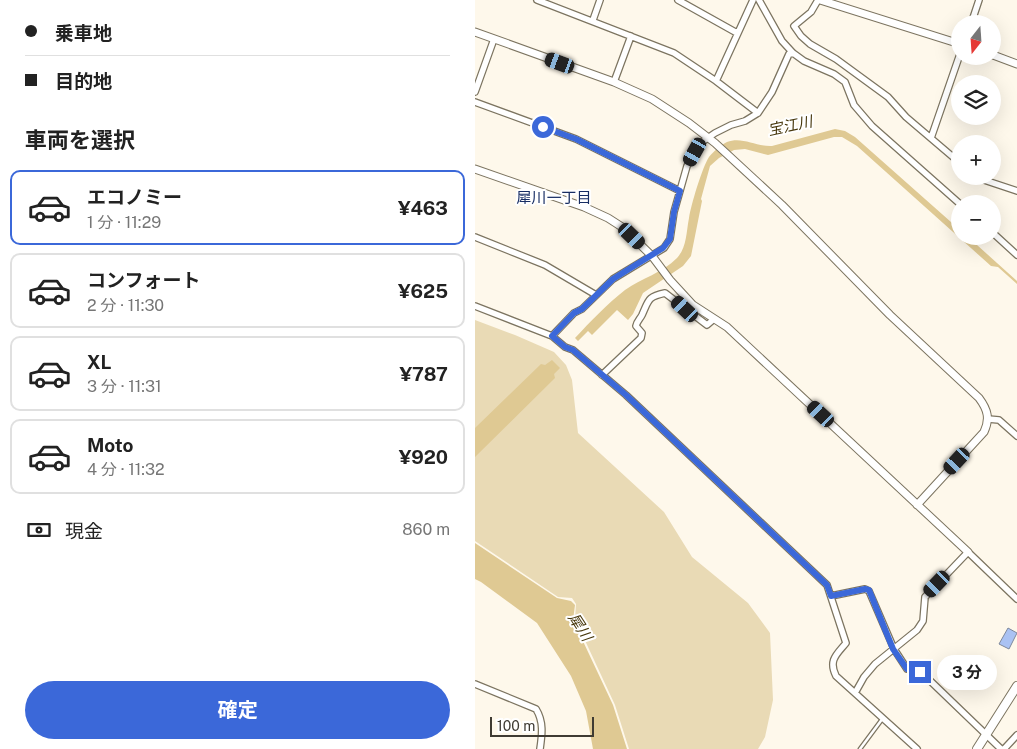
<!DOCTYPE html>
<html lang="ja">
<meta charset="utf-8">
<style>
body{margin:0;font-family:"Public Sans","Noto Sans JP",sans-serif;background:#f6f6f6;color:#222;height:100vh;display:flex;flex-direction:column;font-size:19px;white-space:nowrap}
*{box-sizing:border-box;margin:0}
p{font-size:16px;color:#767676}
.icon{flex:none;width:28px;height:28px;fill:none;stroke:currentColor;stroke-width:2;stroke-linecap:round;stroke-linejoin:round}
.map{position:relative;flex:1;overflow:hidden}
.side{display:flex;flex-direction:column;background:#fff;width:475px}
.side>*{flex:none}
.hud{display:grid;align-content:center;height:110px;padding:0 25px;background:#fff}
.needle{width:32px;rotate:197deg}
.tools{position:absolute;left:476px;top:15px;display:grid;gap:10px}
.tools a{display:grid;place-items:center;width:50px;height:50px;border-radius:50%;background:#fff;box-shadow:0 5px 20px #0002;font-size:25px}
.scale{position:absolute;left:15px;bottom:12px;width:104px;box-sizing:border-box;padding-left:5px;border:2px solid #3f3b33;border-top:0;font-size:14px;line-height:18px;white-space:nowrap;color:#3f3b33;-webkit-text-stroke:4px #fff;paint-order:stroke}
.end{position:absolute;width:22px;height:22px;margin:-11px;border:6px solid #3b68d9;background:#fff;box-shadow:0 0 0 2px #fff}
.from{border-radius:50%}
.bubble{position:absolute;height:35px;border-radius:18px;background:#fff;box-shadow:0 5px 20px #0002;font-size:16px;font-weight:700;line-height:35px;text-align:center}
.car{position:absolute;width:15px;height:30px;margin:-15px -8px;border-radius:6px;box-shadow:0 0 4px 1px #0007;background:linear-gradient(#222 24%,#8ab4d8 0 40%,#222 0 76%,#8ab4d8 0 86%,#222 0)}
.hud b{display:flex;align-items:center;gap:18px;height:48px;font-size:19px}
.hud b+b{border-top:1px solid #e0e0e0}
.hud i{width:12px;height:12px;background:#222}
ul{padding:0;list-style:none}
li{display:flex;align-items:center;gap:15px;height:75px;margin:0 10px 8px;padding:0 15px;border:2px solid #e0e0e0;border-radius:10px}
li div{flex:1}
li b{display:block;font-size:19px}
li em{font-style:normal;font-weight:700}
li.current{border-color:#3b68d9}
li>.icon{width:45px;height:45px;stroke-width:1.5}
h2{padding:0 25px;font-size:22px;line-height:60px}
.pay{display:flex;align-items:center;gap:12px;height:55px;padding:0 25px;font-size:19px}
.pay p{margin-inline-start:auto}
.action{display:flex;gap:10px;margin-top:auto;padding:10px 25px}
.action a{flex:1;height:58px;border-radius:30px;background:#3b68d9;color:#fff;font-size:20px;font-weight:700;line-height:58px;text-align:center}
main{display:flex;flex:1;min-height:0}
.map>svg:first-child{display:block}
.green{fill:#e9dab5}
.water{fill:#dfc993}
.building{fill:#aac2f3;stroke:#7e889b}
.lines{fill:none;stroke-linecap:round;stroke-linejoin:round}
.service-casing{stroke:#7c7460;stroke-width:5}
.minor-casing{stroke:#7c7460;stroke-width:8}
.tertiary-casing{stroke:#7c7460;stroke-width:9}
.secondary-casing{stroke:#7c7460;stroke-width:10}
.service{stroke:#fff;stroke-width:2.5}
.minor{stroke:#fff;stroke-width:5.5}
.tertiary{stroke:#fff;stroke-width:7}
.secondary{stroke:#fff;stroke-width:8}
.route{stroke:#3b68d9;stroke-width:6}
.labels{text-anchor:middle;stroke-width:4;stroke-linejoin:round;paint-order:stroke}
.water-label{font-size:15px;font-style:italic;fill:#46360a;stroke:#fff}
.neighbourhood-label{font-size:15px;fill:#182e64;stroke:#fff}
</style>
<main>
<section class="side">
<div class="hud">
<b><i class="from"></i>乗車地</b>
<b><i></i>目的地</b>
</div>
<h2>車両を選択</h2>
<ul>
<li class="current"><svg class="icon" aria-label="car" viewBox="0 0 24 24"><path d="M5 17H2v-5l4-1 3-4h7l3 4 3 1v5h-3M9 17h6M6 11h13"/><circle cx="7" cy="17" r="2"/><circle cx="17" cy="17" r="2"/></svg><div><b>エコノミー</b><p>1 分 · 11:29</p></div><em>¥463</em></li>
<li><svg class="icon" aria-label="car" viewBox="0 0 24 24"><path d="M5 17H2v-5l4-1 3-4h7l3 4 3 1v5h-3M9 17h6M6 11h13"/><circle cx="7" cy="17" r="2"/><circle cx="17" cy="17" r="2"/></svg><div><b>コンフォート</b><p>2 分 · 11:30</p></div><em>¥625</em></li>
<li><svg class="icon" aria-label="car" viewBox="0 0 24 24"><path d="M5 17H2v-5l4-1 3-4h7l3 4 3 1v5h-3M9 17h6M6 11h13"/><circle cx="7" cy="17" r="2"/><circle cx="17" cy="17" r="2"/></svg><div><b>XL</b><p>3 分 · 11:31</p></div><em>¥787</em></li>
<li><svg class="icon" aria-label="car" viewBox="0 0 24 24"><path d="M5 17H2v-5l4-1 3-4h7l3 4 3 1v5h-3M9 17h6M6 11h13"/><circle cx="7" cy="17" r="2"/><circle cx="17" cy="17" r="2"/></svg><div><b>Moto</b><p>4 分 · 11:32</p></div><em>¥920</em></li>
</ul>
<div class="pay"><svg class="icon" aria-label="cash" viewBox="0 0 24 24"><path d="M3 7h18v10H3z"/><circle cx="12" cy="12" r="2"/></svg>現金<p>860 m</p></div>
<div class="action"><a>確定</a></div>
</section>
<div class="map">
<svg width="542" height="749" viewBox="0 0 542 749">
<rect width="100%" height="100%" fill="#fef8eb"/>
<!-- green -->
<path class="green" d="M0 320 40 335 79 352 91 365 97 380 103 433 189 512 217 557 273 603 295 633 298 700 290 737 283 749H154L140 705 100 619 101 604 97 598 83 597 0 541Z"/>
<!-- water -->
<path class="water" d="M360 129 370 131 380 137 485 230V236H492L542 281V284L523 267 516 266 382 146 367 137H359L293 155 270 149 259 150 244 158 235 166 226 199 227 201 216 256 208 266 168 293 158 314 153 320 142 310 117 335 113 331 103 341 100 338C115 322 133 303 150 290 167 278 187 273 202 258 212 247 211 233 214 218 216 205 227 168 234 157 238 152 246 145 252 142 267 136 282 147 297 146Z
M77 360 85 368 79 374 80 378 0 457V428L66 364 70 365Z
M0 543 82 598 96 601 100 605 98 620 138 705 152 749H118L111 711 96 676 62 623 6 582 0 579Z"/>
<!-- building -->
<path class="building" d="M533 628 542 633 534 649 524 644Z"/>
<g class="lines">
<!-- service casing -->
<g class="service-casing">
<path id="service" d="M385 749 408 718"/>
</g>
<!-- minor casing -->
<g class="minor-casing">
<path id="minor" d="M62 0 199 53 241 81 283 113
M203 0 262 33
M284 0 307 41 318 53 329 61 359 74 370 82 379 105 397 126 485 204
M343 0 336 12 319 26 326 36 335 44 361 59 413 97 431 117 485 163
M118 20 125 0
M496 24 504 0
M241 81 278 0
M139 82 156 36
M0 92 19 39
M0 102 101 139 205 191
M456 138 485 54
M497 176 542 191
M518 233 542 255
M0 237 70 265 121 295
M0 306 77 336 90 347 98 350 151 395 352 585 371 643C362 654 353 660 361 676L442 749
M77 336 99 313 107 309 138 279 189 248 195 239 199 212 212 166 220 152 227 142 240 133 256 125 270 121 283 113 297 92 314 54 318 53
M127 375 166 338 167 333 161 326C162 321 165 319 167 315 174 300 172 297 190 293L232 325 239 319
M513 419 524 420 542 436
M356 596 390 589 394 591 419 649 432 669 445 671 526 749
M0 684 61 709C69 722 67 735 65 749
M380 693 389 677 400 664 442 630 448 621 450 597 493 552 542 599
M529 749 542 735"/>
</g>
<!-- tertiary casing -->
<g class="tertiary-casing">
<path id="tertiary" d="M345 0 485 44
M0 32 139 82 177 99 214 123 240 143 307 205 415 315 504 398C513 410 515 419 509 432L442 505
M518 55 542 64
M0 169 109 207 133 218 147 227 177 256 195 280 218 305 252 327 493 552"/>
</g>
<!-- secondary casing -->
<g class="secondary-casing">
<path id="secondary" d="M502 749 542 686"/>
</g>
<!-- service -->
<use href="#service" class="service"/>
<!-- minor -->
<use href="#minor" class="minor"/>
<!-- tertiary -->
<use href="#tertiary" class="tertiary"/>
<!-- secondary -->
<use href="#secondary" class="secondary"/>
</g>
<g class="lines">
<!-- route -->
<path class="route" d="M68 127 101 139 205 191 199 212 195 239 188 248 138 279 107 309 99 313 77 336 90 347 98 350 151 395 352 585 356 596 390 589 394 590 418 649 432 669 445 672"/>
</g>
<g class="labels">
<!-- water labels -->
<g class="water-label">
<text transform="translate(315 126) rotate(-12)" y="5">宝江川</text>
<text transform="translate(105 627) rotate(57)" y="5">犀川</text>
</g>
<!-- neighbourhood labels -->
<g class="neighbourhood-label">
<text x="79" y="203">犀川一丁目</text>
</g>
</g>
</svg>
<div class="tools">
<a><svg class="needle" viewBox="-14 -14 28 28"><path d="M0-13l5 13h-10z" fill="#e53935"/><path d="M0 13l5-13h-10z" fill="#767676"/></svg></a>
<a><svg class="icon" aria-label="layers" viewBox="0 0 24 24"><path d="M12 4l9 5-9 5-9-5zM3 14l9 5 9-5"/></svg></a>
<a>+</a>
<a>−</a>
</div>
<div class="scale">100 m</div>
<i class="end from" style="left:68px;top:127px"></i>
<i class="end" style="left:445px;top:672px"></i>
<div class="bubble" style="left:462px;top:655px;width:60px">3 分</div>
<i class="car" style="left:85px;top:63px;rotate:290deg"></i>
<i class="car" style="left:220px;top:152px;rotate:209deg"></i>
<i class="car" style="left:157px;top:236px;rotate:134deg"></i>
<i class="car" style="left:210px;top:309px;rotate:313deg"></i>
<i class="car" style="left:346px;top:414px;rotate:313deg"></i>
<i class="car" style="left:482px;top:461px;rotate:223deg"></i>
<i class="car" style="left:462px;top:584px;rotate:224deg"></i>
</div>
</main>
